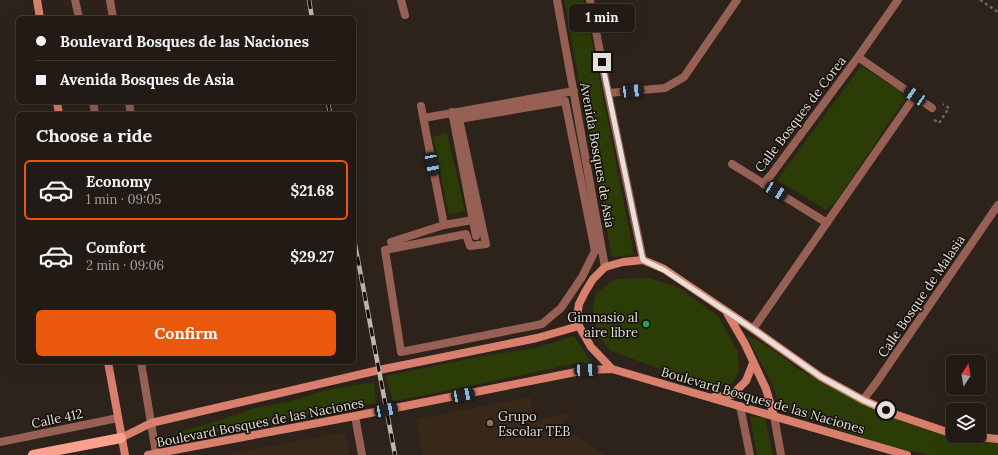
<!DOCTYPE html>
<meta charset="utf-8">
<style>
body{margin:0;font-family:Lora,serif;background:#2a231d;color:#f1f3f6;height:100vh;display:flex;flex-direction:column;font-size:15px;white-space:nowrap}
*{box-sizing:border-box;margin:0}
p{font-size:13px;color:#a2a1a0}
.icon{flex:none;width:22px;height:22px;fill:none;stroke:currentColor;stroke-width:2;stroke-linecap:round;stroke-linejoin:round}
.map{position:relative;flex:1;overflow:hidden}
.panel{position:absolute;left:16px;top:112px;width:340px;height:252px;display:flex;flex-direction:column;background:#221a14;border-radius:6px;box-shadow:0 4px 16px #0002,0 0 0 1px #3f3834}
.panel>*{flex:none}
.guide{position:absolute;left:16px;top:16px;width:340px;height:88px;border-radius:6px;box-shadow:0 4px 16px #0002,0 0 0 1px #3f3834;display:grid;align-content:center;height:88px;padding:0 20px;background:#221a14}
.needle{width:26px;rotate:12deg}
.fabs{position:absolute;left:946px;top:355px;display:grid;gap:8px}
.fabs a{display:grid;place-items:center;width:40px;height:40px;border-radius:6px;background:#221a14;box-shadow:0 4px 16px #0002,0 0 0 1px #3f3834;font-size:20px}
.end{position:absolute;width:18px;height:18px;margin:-9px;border:5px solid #e7e0da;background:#111;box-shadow:0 0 0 2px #111}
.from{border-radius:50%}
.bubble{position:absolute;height:28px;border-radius:6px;background:#221a14;box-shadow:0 4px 16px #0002,0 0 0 1px #3f3834;font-size:13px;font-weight:800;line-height:28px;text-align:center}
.car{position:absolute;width:12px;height:24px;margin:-12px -6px;border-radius:5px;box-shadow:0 0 3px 1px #0007;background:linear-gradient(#222 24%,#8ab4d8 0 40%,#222 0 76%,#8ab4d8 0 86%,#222 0)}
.guide b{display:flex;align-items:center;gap:14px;height:38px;font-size:15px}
.guide b+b{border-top:1px solid #3f3834}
.guide i{width:10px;height:10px;background:#f1f3f6}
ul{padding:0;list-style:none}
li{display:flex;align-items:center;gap:12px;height:60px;margin:0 8px 6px;padding:0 12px;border:2px solid transparent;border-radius:6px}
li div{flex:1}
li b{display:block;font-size:15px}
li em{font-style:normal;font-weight:800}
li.current{border-color:#ea580c}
li>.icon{width:36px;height:36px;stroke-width:1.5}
h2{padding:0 20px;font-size:18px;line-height:48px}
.button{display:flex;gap:8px;margin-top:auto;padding:8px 20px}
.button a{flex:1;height:46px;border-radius:6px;background:#ea580c;color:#fff;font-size:16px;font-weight:800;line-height:46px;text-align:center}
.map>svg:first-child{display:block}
.built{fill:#37281a}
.green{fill:#2c3c06}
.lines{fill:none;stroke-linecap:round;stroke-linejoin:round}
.path{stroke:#6e655d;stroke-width:2.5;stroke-dasharray:3 3;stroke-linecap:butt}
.lane{stroke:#976054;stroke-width:8}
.street{stroke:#976054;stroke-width:8}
.secondary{stroke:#d8806d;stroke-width:8}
.primary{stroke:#fca18d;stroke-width:10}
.rail-casing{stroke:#beb6b0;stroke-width:4.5}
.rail{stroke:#120e09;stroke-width:3;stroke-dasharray:9;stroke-linecap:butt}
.route{stroke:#e7e0da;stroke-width:5}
.leisure-dot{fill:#2e9e5b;stroke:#120e09;stroke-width:1.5}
.education-dot{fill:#8d6e63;stroke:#120e09;stroke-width:1.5}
.labels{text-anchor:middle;stroke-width:3;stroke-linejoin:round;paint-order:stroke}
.street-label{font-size:13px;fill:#e7e0da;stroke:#120e09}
.poi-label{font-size:13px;fill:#e7e0da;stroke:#120e09;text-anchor:end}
</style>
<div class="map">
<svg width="998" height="455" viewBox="0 0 998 455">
<rect width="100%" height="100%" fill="#2d231a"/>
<!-- built -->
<path class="built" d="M530 397 534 420 570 413 562 426 606 455H423L416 419Z
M345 432 350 455H224Z"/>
<!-- green -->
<path class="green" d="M564 0H584L634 255 612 257Z
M861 66 907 96 835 203 826 210 777 180Z
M447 133 465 211 449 215 433 137Z
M649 278 678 287 718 316 738 352 739 370 733 383 716 387 688 379 611 351 598 336 594 320 593 307 596 293 615 279Z
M746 335 769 347 800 370 839 391 953 436H979L998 438V455H929L895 448 780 410 777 397 772 384Z
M574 336 593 365 578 363 431 394 393 401 386 376 468 359 535 348Z
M374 382 376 403 267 421 181 441H164L179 432 221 420 251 409 287 402 327 390Z
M750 416 765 418 773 455H757Z"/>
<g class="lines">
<!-- path -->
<path class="path" d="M980 0 998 12
M934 120 939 123 949 108 943 104"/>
<!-- lane -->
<path class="lane" d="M75 0 79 18
M110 0 113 18
M93 102 95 114
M129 102 131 114
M141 362 156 453"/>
<!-- street -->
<path class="street" d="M401 0 405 15
M557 0 605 267
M590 0 608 93 643 260
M858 57 932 108
M608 93 665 88 684 77 737 0
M565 101 595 251 582 277 561 308 542 324 401 352 385 250 466 234 470 246 486 244 459 119Z
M421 106 444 225
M452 112 476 236
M424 118 574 91
M732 164 827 223
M763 184 771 175 858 57 898 0
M391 242 444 225 473 220
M753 329 915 96
M863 400 876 383 998 205
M740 406 750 455
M355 416 362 455
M774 416 781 455
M0 442 118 418"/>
<!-- secondary -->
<path class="secondary" d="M37 0 40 18
M57 102 59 114
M727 313 745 344 766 389 774 416
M108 362 125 455
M612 369 591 347 579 326 577 316 579 304 585 292 593 279 605 267 623 262 643 260 664 269 753 329 821 377 863 400 897 415 953 434
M714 397 732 395 746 381 753 363
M970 436 998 439
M121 438 151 423 379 370 537 338 579 326
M148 455 355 416 586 370 612 369 907 455"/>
<!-- primary -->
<path class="primary" d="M33 455 121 438"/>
<!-- rail casing -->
<g class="rail-casing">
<path id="rail" d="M309 0 312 18
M328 102 330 114
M354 239 395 455"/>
</g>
<!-- rail -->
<use href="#rail" class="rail"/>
</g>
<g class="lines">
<!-- route -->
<path class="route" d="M602 62 643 260 664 270 753 329 821 377 863 400 886 410"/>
</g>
<!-- markers -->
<circle class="leisure-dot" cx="646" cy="324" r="4"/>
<circle class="education-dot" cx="490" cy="423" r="4"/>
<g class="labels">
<!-- street labels -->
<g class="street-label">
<text transform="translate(800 114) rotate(-53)" y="5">Calle Bosques de Corea</text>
<text transform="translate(598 155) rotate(80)" y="5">Avenida Bosques de Asia</text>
<text transform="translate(921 296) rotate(-56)" y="5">Calle Bosque de Malasia</text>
<text transform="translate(763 400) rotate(16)" y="5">Boulevard Bosques de las Naciones</text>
<text transform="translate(57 418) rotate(-12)" y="5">Calle 412</text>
<text transform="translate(260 422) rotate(-11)" y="5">Boulevard Bosques de las Naciones</text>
</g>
<!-- poi labels -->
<g class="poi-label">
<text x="638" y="322">Gimnasio al<tspan x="638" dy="15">aire libre</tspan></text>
<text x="498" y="421" text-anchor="start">Grupo<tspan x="498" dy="15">Escolar TEB</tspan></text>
</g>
</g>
</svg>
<div class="fabs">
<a><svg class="needle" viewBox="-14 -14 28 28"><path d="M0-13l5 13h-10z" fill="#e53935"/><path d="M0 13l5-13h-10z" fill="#a2a1a0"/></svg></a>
<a><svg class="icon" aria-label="layers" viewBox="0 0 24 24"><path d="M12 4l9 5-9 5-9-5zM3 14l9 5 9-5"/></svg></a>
</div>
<i class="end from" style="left:886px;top:410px"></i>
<i class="end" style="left:602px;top:62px"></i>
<div class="bubble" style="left:569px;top:4px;width:66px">1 min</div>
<i class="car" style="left:632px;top:91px;rotate:84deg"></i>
<i class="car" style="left:915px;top:96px;rotate:304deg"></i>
<i class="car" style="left:432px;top:164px;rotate:169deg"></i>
<i class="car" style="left:776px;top:191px;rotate:121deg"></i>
<i class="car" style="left:586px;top:370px;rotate:87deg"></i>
<i class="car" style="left:463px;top:395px;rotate:79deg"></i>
<i class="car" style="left:386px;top:410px;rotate:79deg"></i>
<div class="guide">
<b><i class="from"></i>Boulevard Bosques de las Naciones</b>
<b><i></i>Avenida Bosques de Asia</b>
</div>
<section class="panel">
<h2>Choose a ride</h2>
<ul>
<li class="current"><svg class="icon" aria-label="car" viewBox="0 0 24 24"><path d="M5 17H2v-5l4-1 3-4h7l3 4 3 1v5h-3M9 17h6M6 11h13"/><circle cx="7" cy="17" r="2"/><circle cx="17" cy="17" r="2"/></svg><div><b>Economy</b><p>1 min · 09:05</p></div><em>$21.68</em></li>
<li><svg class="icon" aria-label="car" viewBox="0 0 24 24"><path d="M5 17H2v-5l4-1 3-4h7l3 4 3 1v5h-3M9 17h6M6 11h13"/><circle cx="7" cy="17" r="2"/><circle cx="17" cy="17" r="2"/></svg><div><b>Comfort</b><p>2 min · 09:06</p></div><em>$29.27</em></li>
</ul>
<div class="button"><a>Confirm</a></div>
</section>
</div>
